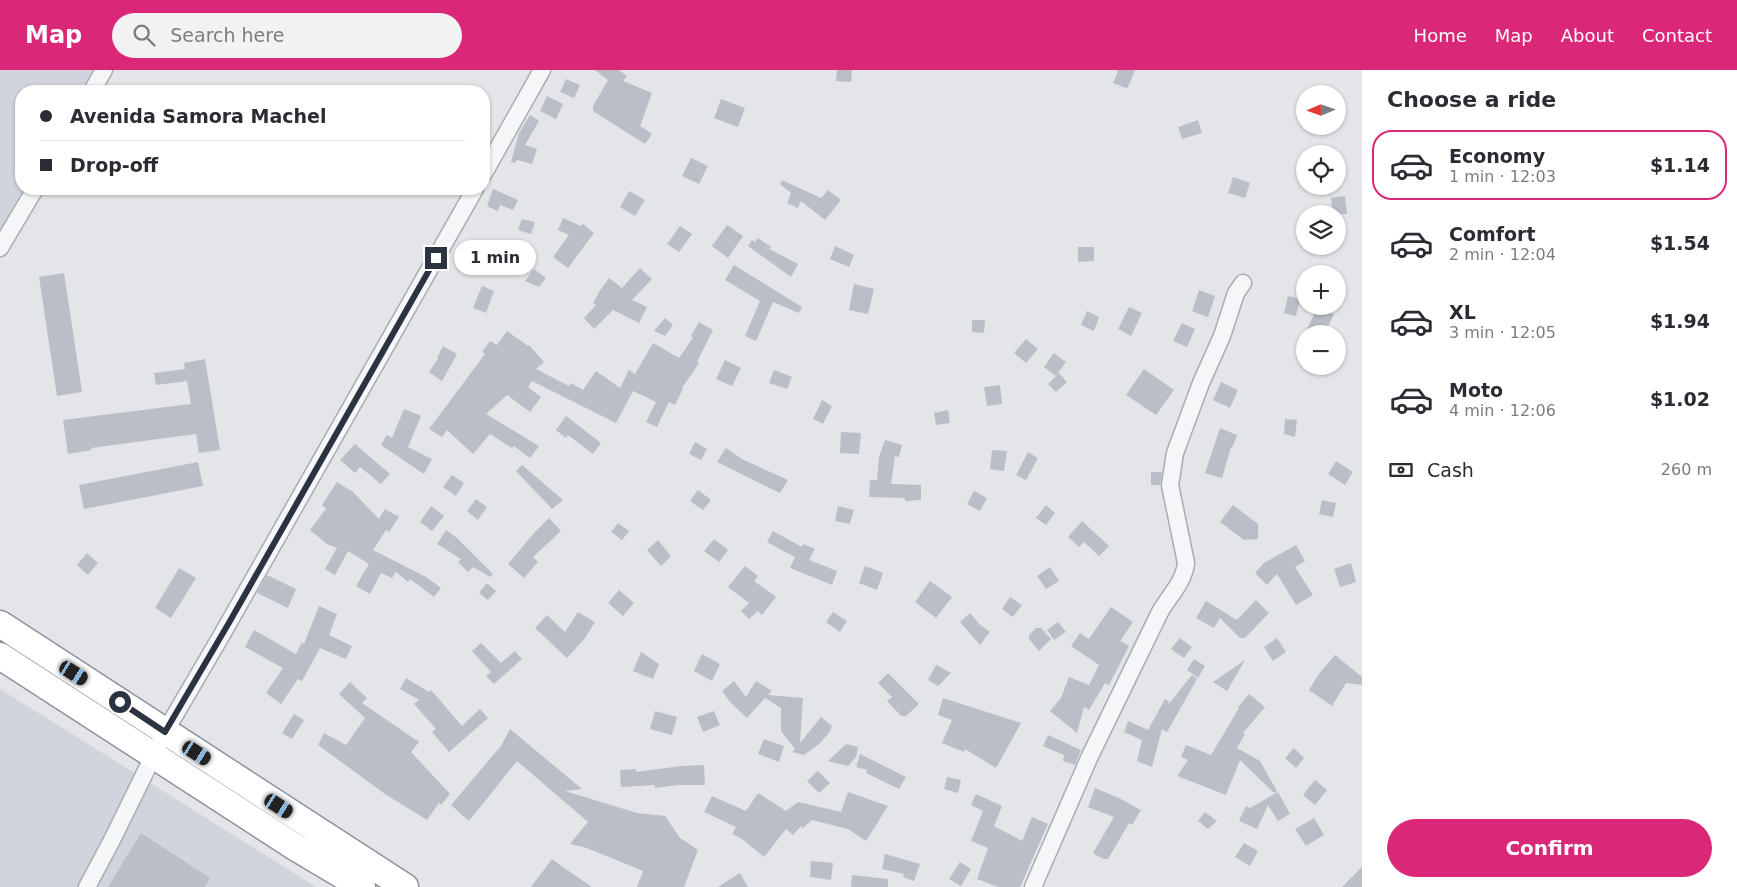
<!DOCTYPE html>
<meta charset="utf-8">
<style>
body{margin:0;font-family:"DejaVu Sans",sans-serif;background:#f2f2f3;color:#2b2b33;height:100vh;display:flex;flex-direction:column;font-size:19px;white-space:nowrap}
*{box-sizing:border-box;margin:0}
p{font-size:16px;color:#7c7c81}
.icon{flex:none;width:28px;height:28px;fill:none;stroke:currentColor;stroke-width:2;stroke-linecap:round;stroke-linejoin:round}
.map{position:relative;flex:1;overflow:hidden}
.panel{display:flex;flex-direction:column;background:#fff;width:375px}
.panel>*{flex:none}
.hud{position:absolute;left:15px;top:15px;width:475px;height:110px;border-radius:20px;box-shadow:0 1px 4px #0004;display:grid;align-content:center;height:110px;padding:0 25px;background:#fff}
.needle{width:32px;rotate:268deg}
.fabs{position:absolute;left:1296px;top:15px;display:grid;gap:10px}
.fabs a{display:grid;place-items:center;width:50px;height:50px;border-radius:50%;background:#fff;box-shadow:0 1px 4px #0004;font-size:25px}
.end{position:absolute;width:22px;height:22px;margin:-11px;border:6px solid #2c3340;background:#fff;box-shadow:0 0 0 2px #fff}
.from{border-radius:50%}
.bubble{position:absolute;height:35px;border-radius:18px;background:#fff;box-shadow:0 1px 4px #0004;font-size:16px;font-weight:700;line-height:35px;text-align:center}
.car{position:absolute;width:15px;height:30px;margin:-15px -8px;border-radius:6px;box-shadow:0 0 4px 1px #0007;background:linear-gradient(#222 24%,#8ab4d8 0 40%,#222 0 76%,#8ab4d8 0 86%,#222 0)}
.hud b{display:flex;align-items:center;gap:18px;height:48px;font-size:19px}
.hud b+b{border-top:1px solid #e1e1e2}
.hud i{width:12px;height:12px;background:#2b2b33}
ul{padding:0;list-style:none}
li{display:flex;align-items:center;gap:15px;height:70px;margin:0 10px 8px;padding:0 15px;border:2px solid transparent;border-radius:20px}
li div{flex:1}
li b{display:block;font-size:19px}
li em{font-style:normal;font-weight:700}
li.current{border-color:#db2777}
li>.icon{width:45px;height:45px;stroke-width:1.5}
h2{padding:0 25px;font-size:22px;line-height:60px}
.pay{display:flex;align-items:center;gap:12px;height:55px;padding:0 25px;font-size:19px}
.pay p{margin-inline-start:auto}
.button{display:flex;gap:10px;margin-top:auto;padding:10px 25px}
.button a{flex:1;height:58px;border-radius:30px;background:#db2777;color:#fff;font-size:20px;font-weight:700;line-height:58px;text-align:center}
header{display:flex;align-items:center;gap:30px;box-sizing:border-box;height:70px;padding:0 25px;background:#db2777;color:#fff}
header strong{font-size:24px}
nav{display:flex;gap:28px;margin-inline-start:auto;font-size:18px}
.search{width:350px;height:45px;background:#f2f2f3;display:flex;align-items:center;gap:12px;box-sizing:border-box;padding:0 18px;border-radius:28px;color:#7c7c81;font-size:19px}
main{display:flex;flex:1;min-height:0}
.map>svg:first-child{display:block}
.built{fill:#d1d4db}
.building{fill:#babec6}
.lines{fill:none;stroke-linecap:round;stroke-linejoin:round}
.minor-casing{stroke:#a8acb3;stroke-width:19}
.trunk-casing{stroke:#8b939e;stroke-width:29}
.minor{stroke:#f5f6f8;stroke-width:16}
.trunk{stroke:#fff;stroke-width:26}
.route{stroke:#2c3340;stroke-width:6}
</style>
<header>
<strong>Map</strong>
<div class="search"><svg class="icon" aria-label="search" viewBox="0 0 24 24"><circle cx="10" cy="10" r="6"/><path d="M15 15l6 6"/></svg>Search here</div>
<nav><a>Home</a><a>Map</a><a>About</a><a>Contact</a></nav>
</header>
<main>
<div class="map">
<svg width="1362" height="817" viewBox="0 0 1362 817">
<rect width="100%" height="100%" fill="#e3e5e9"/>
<!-- built -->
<path class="built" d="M0 0H103L90 21H21V119H30L0 172Z
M0 619 109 687 316 817H0Z"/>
<!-- building -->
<path class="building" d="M595 0H619L627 6 623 11 652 23 640 56 652 64 645 74 593 41V36L608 10Z
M837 0H852L851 12 836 11Z
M1117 0H1135L1127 19 1126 16V18L1113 13 1118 2Z
M566 9 580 15 574 28 560 22Z
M547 26 563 34 556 49 540 41Z
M721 29 745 38 738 57 714 48Z
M530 45 539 51 525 75 537 79 532 94 517 90 515 93 511 92 519 63Z
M1198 50 1202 63 1182 69 1178 57Z
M691 88 708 96 699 114 682 106Z
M1233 107 1250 113 1245 128 1228 123Z
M782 110 821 128 828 120 841 130 825 150 801 131 798 138 787 133 791 123 780 114Z
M493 119 518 130 513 140 500 135 498 141 487 136Z
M629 121 645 130 635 146 620 137Z
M1345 126 1347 144H1333L1331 128Z
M563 148 581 156 583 154 594 163 568 198 553 187 569 165 558 160Z
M522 149 535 152 531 164 518 160Z
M727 155 743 166 728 188 712 176Z
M680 156 692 164 679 182 667 174Z
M758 168 771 177 769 179 798 194 791 207 748 176 752 170 755 172Z
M835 176 854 185 849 197 830 189Z
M1078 177H1094V191L1078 192Z
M734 195 802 237 799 243 773 232 756 271 745 266 760 231 725 210Z
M640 198 652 209 632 230 647 237 639 253 613 240 594 259 584 248 596 235 593 233 599 222 609 208 622 218Z
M534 199 546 208 539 217 525 211Z
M64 203 82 322 57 326 39 207Z
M854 214 874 219 868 244 849 240Z
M482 216 494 221 486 243 473 238Z
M1199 220 1215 226 1208 247 1192 241Z
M1288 226 1300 229 1296 246 1284 243Z
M1318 236 1334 245 1327 258 1324 256 1320 264H1313L1306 261Z
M1129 237 1142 243 1131 266 1118 259Z
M1087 241 1099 247 1094 261 1081 255Z
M665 248 673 255 665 266 654 261Z
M972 250H985L984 263 972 262Z
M699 252 713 260 697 292 699 293 682 318 683 319 675 335 669 332 657 357 646 352 656 332 633 321 616 353 532 311 528 317 541 327 530 342 507 325 486 344 539 376 530 388 514 376 512 378 490 364 473 384 447 360 442 367 429 359 485 284 482 282 490 271 497 275 507 261 528 276 529 275 544 292 536 299 569 316 571 313 583 320 596 301 620 318 629 300 635 304 653 273 679 288 693 268 691 266Z
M1182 253 1195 259 1187 277 1173 271Z
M1026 269 1038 279 1026 293 1014 283Z
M443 276 457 284 442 311 429 302 438 289 437 288Z
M1054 283 1066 292 1056 306 1044 297Z
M205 289 220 380 199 383 196 364 91 378 92 380 68 384 63 350 191 334 187 311 156 315 154 303 185 299 184 293Z
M725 290 741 298 732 316 716 309Z
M1144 299 1174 320 1156 345 1126 325Z
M774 300 792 307 787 319 769 313Z
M1059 303 1067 312 1056 322 1048 314Z
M1221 312 1238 320 1230 338 1213 330Z
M1000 315 1002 334 987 336 984 317Z
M822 330 832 336 823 354 813 349Z
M404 339 421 346 408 377 432 389 424 404 381 375 387 365 392 368Z
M948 340 950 353 936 355 934 343Z
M566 346 601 373 593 384 568 365 566 368 556 360Z
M1285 349 1297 350 1295 367 1284 364Z
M1220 358 1237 365 1232 378 1231 377 1222 408 1205 403Z
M841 362 861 363 859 384 840 383Z
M885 370 902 375 899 387 895 386 891 414 921 415V430L905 431V428L869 427 870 410H877L879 387Z
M695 372 707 379 701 390 689 384Z
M355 374 390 404 381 414 360 397 355 403 340 390Z
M726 378 742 389 788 410 780 423 717 392Z
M992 380 1007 381 1004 401 990 399Z
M1028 382 1038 388 1026 410 1016 405Z
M1336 391 1353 402 1345 415 1328 404Z
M198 392 203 416 84 439 79 415Z
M522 395 563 430 552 439 516 401Z
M1151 402H1162L1160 415H1151Z
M452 405 464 413 456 426 443 417Z
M337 412 353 422 379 449 385 439 399 447 389 462 386 460 373 480 426 507 441 518 434 527 410 509 408 512 396 502 392 508 381 503 370 524 356 516 369 494 348 481 335 505 325 499 337 478 327 474 310 460 326 439 322 435Z
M698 420 711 430 703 440 690 431Z
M974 421 987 428 980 441 967 434Z
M476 429 487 437 478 450 467 441Z
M1322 430 1336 433 1333 447 1319 444Z
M1046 435 1055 443 1046 455 1036 448Z
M1233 435 1258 454V469L1244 470 1220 452Z
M431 436 444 446 432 461 420 452Z
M838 436 854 440 850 454 835 451Z
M549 448 561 461 533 487 538 492 524 508 508 494 535 462Z
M1082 451 1109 476 1099 486 1084 472 1079 477 1068 467Z
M618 453 629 461 622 470 611 462Z
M446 460 457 468 493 504 490 507 473 497 468 502 458 492 461 489 437 474Z
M773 461 802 477 803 474 815 479 809 490 837 501 832 515 790 498 795 487 767 472Z
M714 469 728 480 719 492 704 481Z
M658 470 671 486 661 496 647 480Z
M1296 475 1305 491 1295 497 1313 525 1296 535 1277 504 1267 515 1255 503 1264 493Z
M87 483 98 493 88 505 77 495Z
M1351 493 1356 512 1340 517 1334 499Z
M745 496 758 506 754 511 776 527 762 545 758 541 749 549 741 541 749 533 728 517Z
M865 496 883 503 877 520 859 513Z
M1050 497 1059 511 1046 519 1037 506Z
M179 498 196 508 171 548 155 538Z
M267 505 296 519 288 538 257 523Z
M930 511 952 527 936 548 915 532Z
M487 513 496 521 488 530 479 523Z
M619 520 634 533 623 546 608 533Z
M1010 527 1022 535 1013 547 1002 539Z
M1256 530 1269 543 1245 568H1240L1220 548 1214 558 1196 548 1206 531 1237 550Z
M319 536 337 544 329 565 352 576 346 589 320 578 302 611 298 609 281 634 266 623 283 598 245 577 254 560 296 584 302 572 304 574Z
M1111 537 1133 552 1120 571 1129 576 1109 615 1105 613 1089 640 1084 637 1077 663 1050 641 1061 628 1069 607 1089 615 1099 595 1071 576 1080 563 1089 569Z
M578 542 595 552 585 568 567 588 535 558 547 545 565 562Z
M833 542 847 551 840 562 826 552Z
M970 543 979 554 990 562 980 575 960 552Z
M1058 552 1066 562 1054 570 1047 560Z
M1036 558H1041L1051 569 1039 581 1029 569V565Z
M1180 568 1192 577 1184 588 1171 579Z
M1277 568 1286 582 1273 591 1264 577Z
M481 573 501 593 515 581 522 589 494 614 486 606 491 602 472 581Z
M641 582 659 594 653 609 633 601Z
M702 584 720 594 712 611 694 601Z
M1335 585 1362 607V615L1346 613 1332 636 1309 620 1318 605Z
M1194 589 1205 596 1198 608 1187 600Z
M1245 590 1227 621 1213 612Z
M936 595 951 603 938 616 928 610Z
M888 603 919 634 906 646H901L887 631 892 627 878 613Z
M1192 605 1197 609 1167 662 1162 659 1152 697 1137 691 1142 670 1124 662 1128 651 1148 660 1165 629 1169 631 1168 635Z
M406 608 429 622 431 620 462 656 480 639 488 648 449 682 432 662 436 659 414 634 419 630 400 619Z
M734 611 746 627 756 611 772 621 768 625 803 628 800 673 821 647 832 656 829 663 819 674 804 685 792 682 795 679 781 661V638L765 628 747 648 731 633 722 621Z
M350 612 367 628 362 633 419 672 411 682 450 724 441 735 439 733 427 750 385 724 318 675 324 663 346 675 365 648 339 624Z
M1249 624 1265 637 1243 663 1245 664 1237 678 1260 691 1277 721 1274 723 1240 690 1226 725 1177 706 1188 690 1181 687 1186 675 1211 685 1239 638 1238 637Z
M943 628 1021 653 996 698 965 679 964 682 942 673 952 650 938 645Z
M655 641 677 647 672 665 650 659Z
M714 641 720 655 703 662 697 647Z
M294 644 304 650 292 669 282 663Z
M510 659 582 719 565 721 637 743 665 746 680 768 698 780 684 817H637L643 801 587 778 570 774 588 752 517 691 469 751 451 735 501 676Z
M1048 665 1081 680 1075 695 1063 691 1064 685 1043 676Z
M764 669 784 676 779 692 758 684Z
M846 674 858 677 856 687 848 696 828 691Z
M1294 678 1304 688 1296 698 1285 688Z
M860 684 906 707 899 719 866 703 867 700 856 697Z
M704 695 705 715H678L655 718V715L621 717 620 700 636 699V702L681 696Z
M818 701 830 713 819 723 807 711Z
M947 707 961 710 958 723 944 719Z
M1315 710 1327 720 1315 735 1303 725Z
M1095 718 1119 728 1141 740 1132 755 1129 753 1108 789H1103L1093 783 1114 747 1088 737Z
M848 722 888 736 866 771 848 759 812 750 803 758 801 756 793 765 786 759 764 787 742 769 732 764 736 757 704 742 712 726 746 741 758 723 786 741 798 732 841 742Z
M1278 722 1290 744 1278 751 1268 735 1257 759 1239 751 1246 736 1250 738Z
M976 724 1002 736 994 756 1022 771 1032 747 1048 754 1020 817H998L977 809 988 778 971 771 983 741 971 735Z
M1205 742 1217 751 1208 759 1198 751Z
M1314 748 1324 765 1306 776 1295 759Z
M141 763 210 808 205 817H108Z
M1244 773 1258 781 1250 796 1235 787Z
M885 784 920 794 914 811 903 807 904 804 882 799Z
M552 789 560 795 592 817H531Z
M811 791 833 793 831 810 810 807Z
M960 792 971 799 961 816 949 809Z
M1362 797V817H1342Z
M740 803 748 817H718Z
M852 805 888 809V817H851Z"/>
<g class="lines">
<!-- minor casing -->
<g class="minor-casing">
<path id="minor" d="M92 21 104 0
M484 103 542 0
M0 178 35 119
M87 817 112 770 165 662 220 568 475 119
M1033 817 1090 686 1160 542C1169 526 1184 512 1186 493L1170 415 1175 383 1201 313 1222 266 1236 223 1243 213"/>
</g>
<!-- trunk casing -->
<g class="trunk-casing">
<path id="trunk" d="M0 554 405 817
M0 586 295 777 362 817"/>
</g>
<!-- minor -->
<use href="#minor" class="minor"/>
<!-- trunk -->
<use href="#trunk" class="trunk"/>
</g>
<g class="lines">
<!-- route -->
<path class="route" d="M120 632 165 662 230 551 436 188"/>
</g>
</svg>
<div class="fabs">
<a><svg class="needle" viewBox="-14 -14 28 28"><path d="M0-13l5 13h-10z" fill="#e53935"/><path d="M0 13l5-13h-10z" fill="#7c7c81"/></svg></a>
<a><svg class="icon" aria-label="locate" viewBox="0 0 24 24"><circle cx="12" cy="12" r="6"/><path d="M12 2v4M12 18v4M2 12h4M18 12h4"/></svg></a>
<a><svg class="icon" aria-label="layers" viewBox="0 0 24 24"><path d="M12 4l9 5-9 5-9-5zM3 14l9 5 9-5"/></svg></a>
<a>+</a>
<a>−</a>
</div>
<i class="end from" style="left:120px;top:632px"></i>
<i class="end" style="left:436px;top:188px"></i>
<div class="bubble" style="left:454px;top:170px;width:82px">1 min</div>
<i class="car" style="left:74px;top:603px;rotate:123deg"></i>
<i class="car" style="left:197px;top:683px;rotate:123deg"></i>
<i class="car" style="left:279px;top:736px;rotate:123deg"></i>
<div class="hud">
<b><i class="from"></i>Avenida Samora Machel</b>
<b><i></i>Drop-off</b>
</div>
</div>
<section class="panel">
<h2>Choose a ride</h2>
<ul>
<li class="current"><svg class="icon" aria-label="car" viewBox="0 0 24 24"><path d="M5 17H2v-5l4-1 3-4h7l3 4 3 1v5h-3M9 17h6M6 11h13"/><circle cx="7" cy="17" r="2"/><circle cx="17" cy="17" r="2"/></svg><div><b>Economy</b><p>1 min · 12:03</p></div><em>$1.14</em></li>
<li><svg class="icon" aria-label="car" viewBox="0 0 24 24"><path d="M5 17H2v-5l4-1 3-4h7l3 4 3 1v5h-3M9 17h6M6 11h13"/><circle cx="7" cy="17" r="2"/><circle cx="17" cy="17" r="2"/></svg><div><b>Comfort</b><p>2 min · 12:04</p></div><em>$1.54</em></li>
<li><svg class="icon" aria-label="car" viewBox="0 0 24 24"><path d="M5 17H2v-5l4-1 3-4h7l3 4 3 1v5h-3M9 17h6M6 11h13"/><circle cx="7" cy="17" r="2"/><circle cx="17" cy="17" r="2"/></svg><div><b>XL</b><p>3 min · 12:05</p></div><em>$1.94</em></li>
<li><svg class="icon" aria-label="car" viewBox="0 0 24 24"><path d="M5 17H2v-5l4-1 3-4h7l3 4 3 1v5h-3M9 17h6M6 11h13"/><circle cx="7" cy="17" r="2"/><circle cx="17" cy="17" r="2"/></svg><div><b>Moto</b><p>4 min · 12:06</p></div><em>$1.02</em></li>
</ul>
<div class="pay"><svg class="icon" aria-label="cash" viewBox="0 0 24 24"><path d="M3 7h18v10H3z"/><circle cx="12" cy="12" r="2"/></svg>Cash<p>260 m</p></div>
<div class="button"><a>Confirm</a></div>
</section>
</main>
